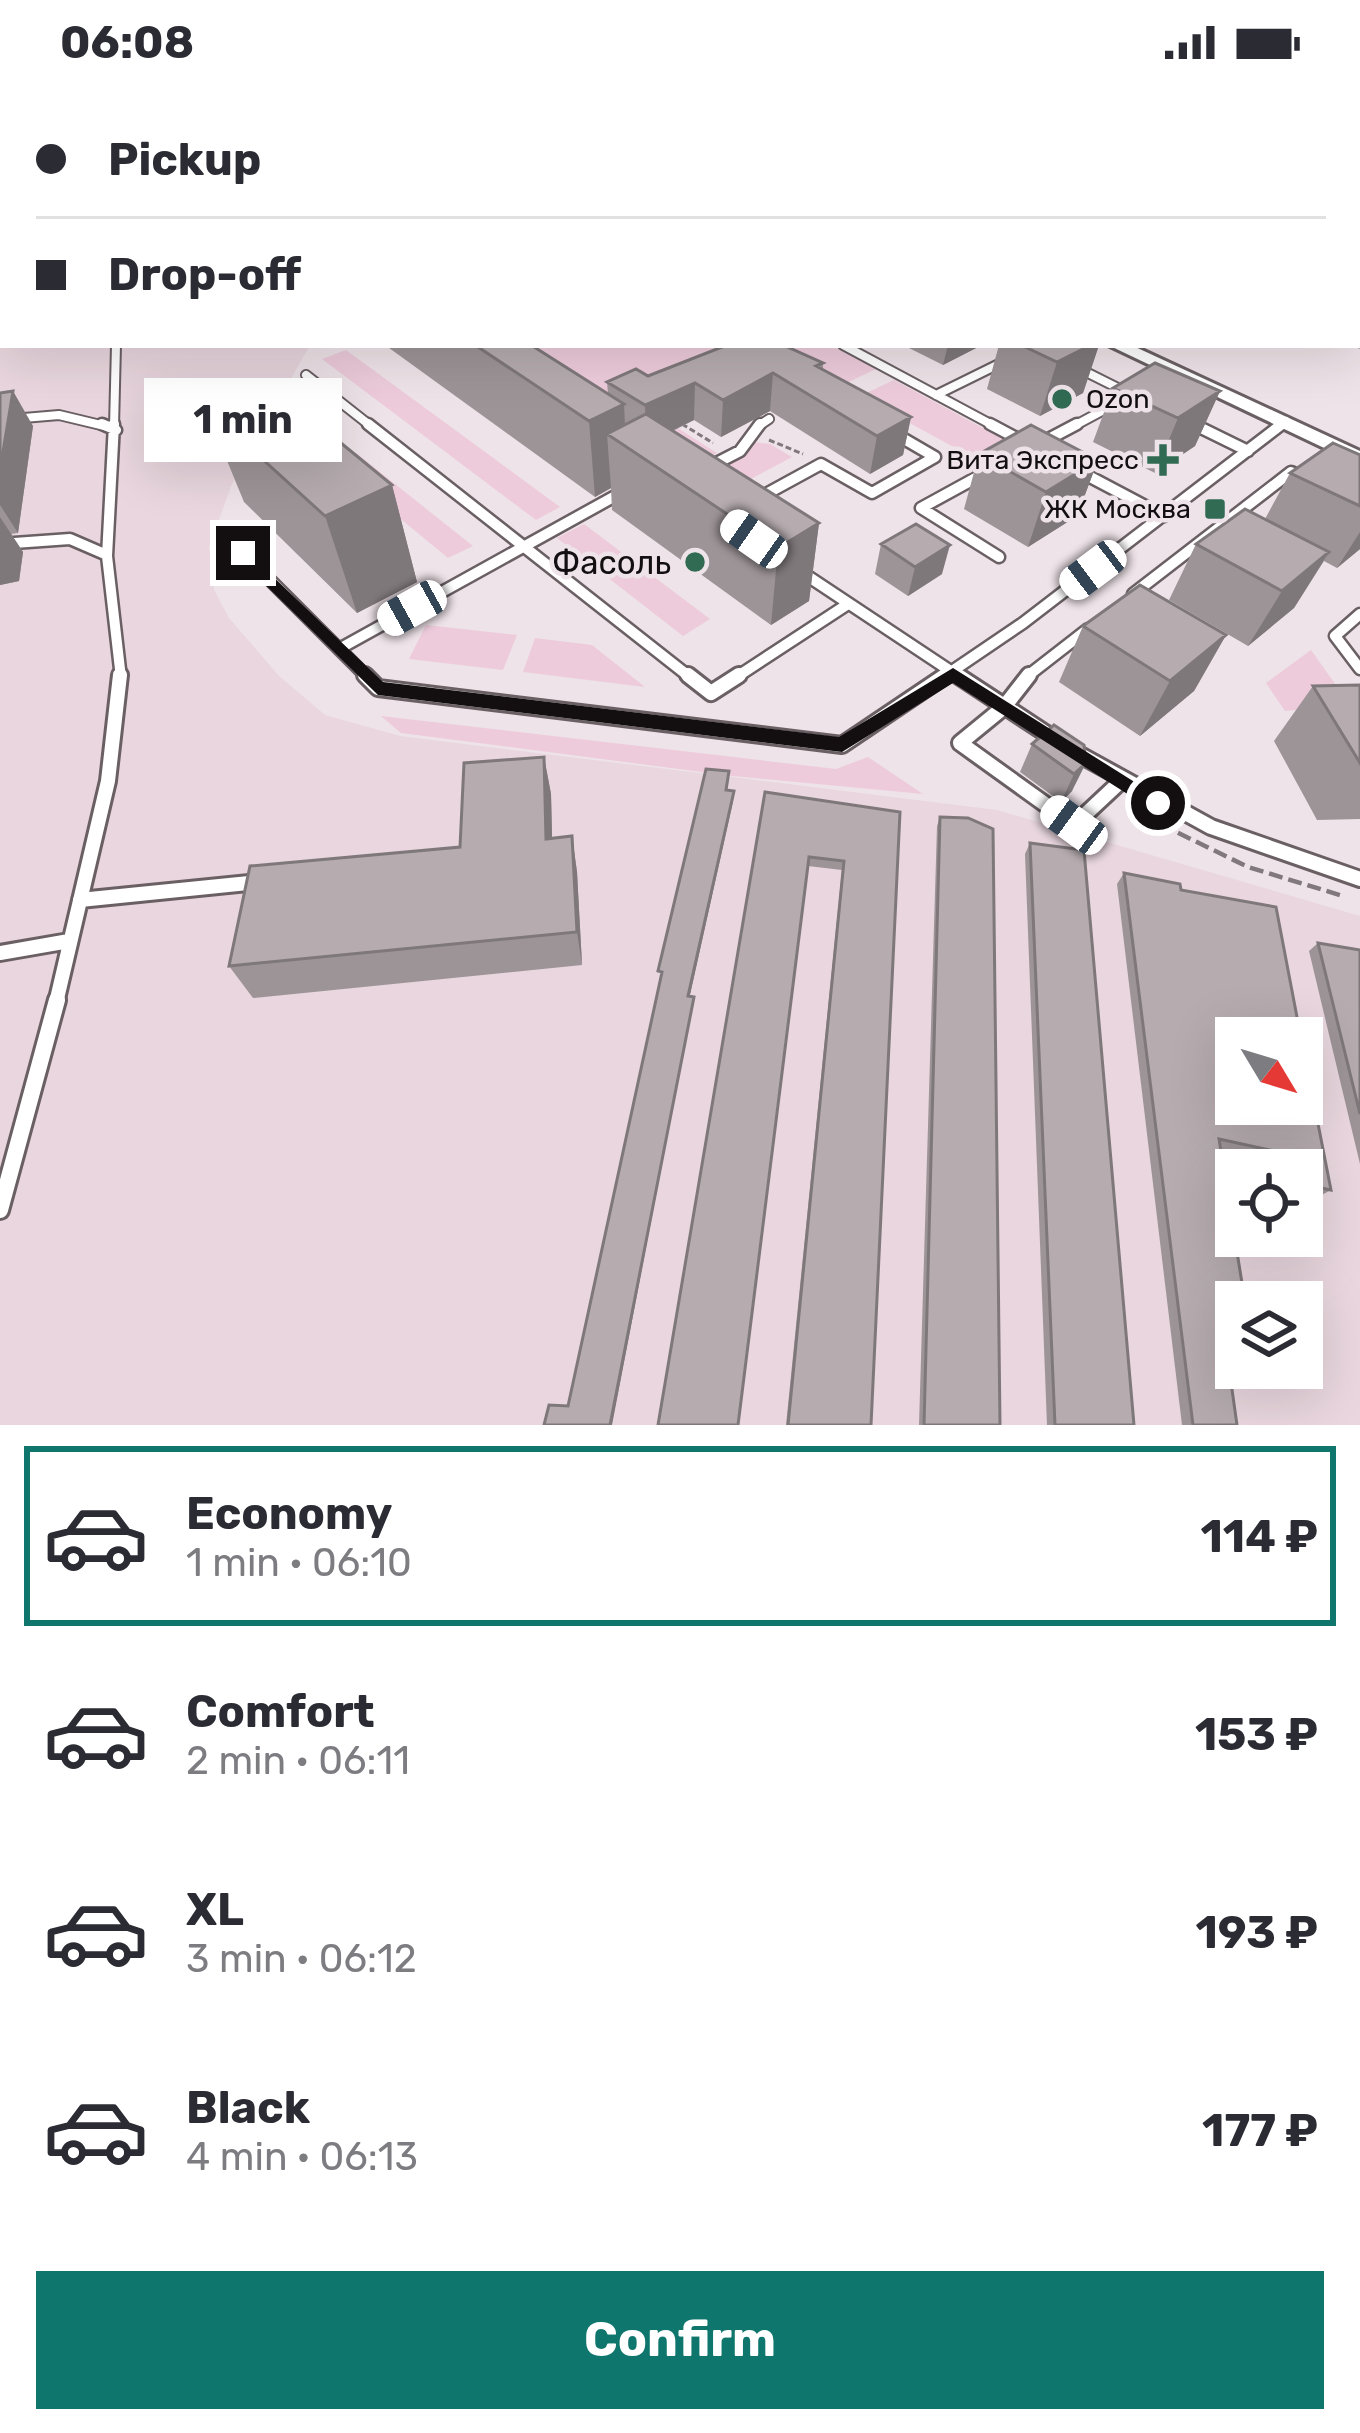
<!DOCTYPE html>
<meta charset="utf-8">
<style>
body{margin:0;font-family:Rubik,sans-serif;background:#f2f2f3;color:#2b2b33;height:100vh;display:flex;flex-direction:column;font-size:45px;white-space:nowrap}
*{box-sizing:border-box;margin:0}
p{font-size:39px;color:#7c7c81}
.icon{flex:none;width:66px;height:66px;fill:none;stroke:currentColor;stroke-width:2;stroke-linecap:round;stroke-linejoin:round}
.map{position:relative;height:1341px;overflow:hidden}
.drawer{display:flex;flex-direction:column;background:#fff;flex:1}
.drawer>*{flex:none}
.hud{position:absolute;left:0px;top:0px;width:1362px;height:264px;box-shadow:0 12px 48px #0002;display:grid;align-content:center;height:264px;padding:0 36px;background:#fff}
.needle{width:78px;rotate:128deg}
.tools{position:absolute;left:1215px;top:933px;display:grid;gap:24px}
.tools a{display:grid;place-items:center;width:108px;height:108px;border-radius:0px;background:#fff;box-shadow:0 12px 48px #0002;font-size:60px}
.end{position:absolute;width:54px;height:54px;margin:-27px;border:15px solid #130f11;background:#fff;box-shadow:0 0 0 6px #fff}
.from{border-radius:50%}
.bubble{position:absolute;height:84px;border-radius:0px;background:#fff;box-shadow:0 12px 48px #0002;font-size:39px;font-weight:700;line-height:84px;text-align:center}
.car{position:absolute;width:36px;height:72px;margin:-36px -18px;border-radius:15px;box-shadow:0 0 9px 3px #0007;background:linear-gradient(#fff 24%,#345 0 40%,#fff 0 76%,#345 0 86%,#fff 0)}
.hud b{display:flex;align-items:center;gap:42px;height:114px;font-size:45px}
.hud b+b{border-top:3px solid #e1e1e2}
.hud i{width:30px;height:30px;background:#2b2b33}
ul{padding:21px 0 0;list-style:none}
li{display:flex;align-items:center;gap:36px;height:180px;margin:0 24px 18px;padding:0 12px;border:6px solid transparent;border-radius:0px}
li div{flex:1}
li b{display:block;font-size:45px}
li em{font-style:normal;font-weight:700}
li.current{border-color:#0f766e}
li>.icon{width:108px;height:108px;stroke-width:1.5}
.action{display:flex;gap:24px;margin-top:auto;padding:24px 36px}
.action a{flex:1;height:138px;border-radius:0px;background:#0f766e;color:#fff;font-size:48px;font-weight:700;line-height:138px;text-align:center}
.status{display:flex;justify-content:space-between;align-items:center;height:84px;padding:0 60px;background:#fff;direction:ltr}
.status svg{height:33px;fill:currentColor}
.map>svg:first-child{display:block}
.built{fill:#e9d6de;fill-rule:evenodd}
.green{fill:#edcbdb}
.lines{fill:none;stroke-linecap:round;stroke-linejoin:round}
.service-far3-casing{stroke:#6a6064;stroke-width:12}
.service-far2-casing{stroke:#6a6064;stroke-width:15}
.service-far1-casing{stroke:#6a6064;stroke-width:20}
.service-casing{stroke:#6a6064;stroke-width:22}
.minor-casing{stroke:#6a6064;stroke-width:6}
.tertiary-casing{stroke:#6a6064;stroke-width:6}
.trunk-casing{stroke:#c6c5c6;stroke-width:6}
.path-far1{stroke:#80787c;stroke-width:3;stroke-dasharray:6 3;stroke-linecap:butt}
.path{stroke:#80787c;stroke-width:4.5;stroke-dasharray:14 6;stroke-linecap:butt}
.service-far3{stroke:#fff;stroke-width:8}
.service-far2{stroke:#fff;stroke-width:10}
.service-far1{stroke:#fff;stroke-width:14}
.service{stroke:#fff;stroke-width:16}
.minor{fill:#fff;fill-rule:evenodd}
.tertiary{fill:#fff;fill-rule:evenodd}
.trunk{fill:#77f8ca;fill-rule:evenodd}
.wall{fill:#9d9497}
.shaded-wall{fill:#7f787b}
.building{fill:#b6acb0;stroke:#7f787b;stroke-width:3}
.route{fill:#130f11}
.poi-dot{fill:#316b54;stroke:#eee3e8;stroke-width:4.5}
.labels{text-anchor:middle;stroke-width:9;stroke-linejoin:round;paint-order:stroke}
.far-poi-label{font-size:27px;fill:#130f11;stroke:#eee3e8;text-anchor:end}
.poi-label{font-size:33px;fill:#130f11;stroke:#eee3e8;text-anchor:end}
</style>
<div class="status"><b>06:08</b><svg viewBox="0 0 49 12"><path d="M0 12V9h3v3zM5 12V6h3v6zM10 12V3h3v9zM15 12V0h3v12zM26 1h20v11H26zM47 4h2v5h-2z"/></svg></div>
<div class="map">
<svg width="1360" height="1341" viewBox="0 0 1360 1341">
<rect width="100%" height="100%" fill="#eee3e8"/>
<!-- built -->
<path class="built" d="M0 54 3 261H310L232 400 209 463 214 506 229 534 279 592 325 631 400 652 997 726 1360 832V1341H0ZM1236 954H1302V1020H1236ZM1236 1086H1302V1152H1236ZM1236 1218H1302V1284H1236Z"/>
<!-- green -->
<path class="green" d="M499 261H752L648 325 717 369 684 387Z
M770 261H830L876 285 836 304Z
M346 266 560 423 536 436 322 275Z
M894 296 1005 356 983 379 860 312Z
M753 358 770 360 792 373 738 402 695 395 745 370Z
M356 369 473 462 448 474 333 379Z
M584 440 710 535 683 552 557 454Z
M426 541 517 551 503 586 409 575Z
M535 554 592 561 645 603 523 588Z
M1311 566 1350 621 1285 627 1266 599Z
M381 632 836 685 868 673 923 710 733 692 401 649Z"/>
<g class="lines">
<!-- service-far3 casing -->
<g class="service-far3-casing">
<path id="service-far3" d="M843 261 996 343
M1080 285 1126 308
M306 291 372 343
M936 311 1005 277
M0 336 59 331 109 343
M1193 340 1199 343
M114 343 116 261
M757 343 769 335
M1072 343 1115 320
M1278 343 1286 337"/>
</g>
<!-- service-far2 casing -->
<g class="service-far2-casing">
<path id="service-far2" d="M102 340 116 346
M114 340 107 472 121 594
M368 340 691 594
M990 340 1022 357
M1193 340 1248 367
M1043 358 1077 340
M709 383 740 367 760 340
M1077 386 1164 432
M983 390 921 424 999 473
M755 416 821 380 872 409 935 373 892 348
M0 460 70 455 107 471
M243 469 368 594
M803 489 961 594
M1133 510 1291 388 1303 393
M1360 530 1335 552 1360 585
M339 565 626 406
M735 594 848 520
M942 594 1023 539 1282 340
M1025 594 1088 545"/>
</g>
<!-- service-far1 casing -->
<g class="service-far1-casing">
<path id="service-far1" d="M365 591 378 604 842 661 946 591
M688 591 711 609 739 591
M957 591 1056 656
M1029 591 1004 623 960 659 1074 741 1120 698
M1073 667 1211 743 1360 795
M80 816 258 798
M0 869 69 857
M56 919 108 697 120 591"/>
</g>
<!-- service casing -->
<g class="service-casing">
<path id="service" d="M0 1126 57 916"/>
</g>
<!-- minor casing -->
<g class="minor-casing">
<path id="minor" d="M374 0H435L440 3H379Z"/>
</g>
<!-- tertiary casing -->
<g class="tertiary-casing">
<path id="tertiary" d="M1108 261H1131L1360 367V381Z"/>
</g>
<!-- trunk casing -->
<g class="trunk-casing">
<path id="trunk" d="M238 0H290L292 3H240Z
M326 0H384L386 3H328Z
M927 0H1360V6L925 3Z"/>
</g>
<!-- path-far1 -->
<path class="path-far1" d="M84 0 110 3
M682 340 713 359
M769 356 803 370"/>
<!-- path -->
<path class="path" d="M1160 740 1248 783 1343 812"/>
<!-- service-far3 -->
<use href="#service-far3" class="service-far3"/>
<!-- service-far2 -->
<use href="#service-far2" class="service-far2"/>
<!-- service-far1 -->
<use href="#service-far1" class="service-far1"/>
<!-- service -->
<use href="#service" class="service"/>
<!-- minor -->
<use href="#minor" class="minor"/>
<!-- tertiary -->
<use href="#tertiary" class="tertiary"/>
<!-- trunk -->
<use href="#trunk" class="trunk"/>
</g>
<!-- wall -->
<path class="wall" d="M210 0H261L265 3H211Z
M1359 137H1360V265L1351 261H1359Z
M385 261H531L608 310 607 298 648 292 823 279V286L911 333 903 371 870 390 770 327 721 353 694 336 673 347 819 439 809 517 771 541 612 426 611 404 595 413Z
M903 261H982L943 281Z
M999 261H1099L1083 309 1040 332 987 305Z
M1113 304 1220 307 1195 362 1155 389 1093 358Z
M0 309 33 342 18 449 11 450 23 468 19 497 0 501Z
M205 323 392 401 417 498 357 529 244 418Z
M979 370 1098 376 1077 432 1028 463 964 425Z
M1360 371V465L1337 484 1324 477 1294 524 1248 562 1169 516 1196 460 1265 435 1290 389Z
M881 460 942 490 908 512 875 490Z
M1083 542 1226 551 1194 607 1140 652 1059 598Z
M1360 601V735L1317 736 1274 657 1313 602Z
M1032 660 1084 661 1072 707 1061 718 1020 688Z
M544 673 551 710 552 754 572 752 577 788 582 881 253 914 229 882 460 763Z
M765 708 900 728 871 1341H786L842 786 808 782Z
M940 733 1000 1341H919L937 742Z
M1030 759 1134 1341H1047L1025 770Z
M1124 789 1331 1106 1318 1113 1302 1110V1086H1274L1273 1077 1221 1066 1255 1288 1243 1292 1230 1290 1237 1341H1182L1117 800Z
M1318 859 1360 866V1080L1309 867Z"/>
<!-- shaded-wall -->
<path class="shaded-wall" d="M948 261H982L943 281Z
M1091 261H1099L1083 309 1040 332 1057 278Z
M773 289 770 327 721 353 723 316Z
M695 299 694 336 646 359 645 321Z
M13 307 33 342 18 449 0 421V386Z
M1220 307 1195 362 1155 389 1178 334Z
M624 320 626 362 607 350 611 404 595 413 589 337Z
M911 333 903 371 870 390 877 352Z
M1098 376 1077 432 1028 463 1046 408Z
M392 401 417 498 357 529 325 432Z
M0 433 23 468 19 497 0 501Z
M819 439 809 517 771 541 778 464Z
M1360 448V465L1337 484Z
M950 461 942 490 908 512 915 483Z
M1329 468 1294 524 1248 562 1282 507Z
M1226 551 1194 607 1140 652 1170 597Z
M544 673 551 710 553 790 546 755Z
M1086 679 1072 707 1061 718 1074 690Z
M734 707 733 717 688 920V912Z
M572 752 577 788 582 881 577 848Z
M694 913 612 1341H610Z"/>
<!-- building -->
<path class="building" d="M225 0H261L265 3H229Z
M475 261H531L624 320 589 337Z
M727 261H783L823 279 816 282 911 333 877 352 773 289 723 316 695 299 645 321 607 298 636 285 648 292Z
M1021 261H1091L1057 278Z
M1155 279 1220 307 1178 334 1113 304Z
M268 299 392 401 325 432 205 323Z
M13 307 0 386V309Z
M646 330 819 439 778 464 607 350Z
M1031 341 1098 376 1046 408 979 370Z
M1333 359 1360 371V422L1290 389Z
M1245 425 1329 468 1282 507 1196 460Z
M916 440 950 461 915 483 881 460Z
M1140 501 1226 551 1170 597 1083 542Z
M1360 601V679L1313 602Z
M1054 641 1084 661 1086 679 1074 690 1032 660Z
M544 673 546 755 572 752 577 848 229 882 250 782 460 763 464 679Z
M706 685 729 687 726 706 734 707 688 912 694 913 610 1341H544L549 1321 568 1322 662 888 658 887Z
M765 708 900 728 871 1341H788L844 777 809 773 738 1341H658Z
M940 733 968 734 993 745 1000 1341H924Z
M1030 759 1084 766 1134 1341H1055Z
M1124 789 1180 800 1181 806 1276 823 1301 954H1236V1020H1302V958L1331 1106 1302 1100V1086H1287L1284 1069 1219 1055 1245 1218H1236V1284H1255V1288L1229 1284 1237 1341H1193Z
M1318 859 1360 866V1030Z"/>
<!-- route -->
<path class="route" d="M243 464 383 598 839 653 953 584 1168 719 1165 725H1151L953 599 842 668 378 611 237 473 235 469Z"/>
<!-- markers -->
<g class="poi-dot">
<circle cx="1062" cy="315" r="12"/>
<path d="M1157 358h12v12h12v12h-12v12h-12v-12h-12v-12h12z"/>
<rect x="1203" y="413" width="24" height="24" rx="6"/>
<circle cx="695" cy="478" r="12"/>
</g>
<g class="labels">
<!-- far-poi labels -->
<g class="far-poi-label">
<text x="1086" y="324" text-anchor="start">Ozon</text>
<text x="1139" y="385">Вита Экспресс</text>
<text x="1191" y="434">ЖК Москва</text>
</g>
<!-- poi labels -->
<g class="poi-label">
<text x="671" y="490">Фасоль</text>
</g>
</g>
</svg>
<div class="tools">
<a><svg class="needle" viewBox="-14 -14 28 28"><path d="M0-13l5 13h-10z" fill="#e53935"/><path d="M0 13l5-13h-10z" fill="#7c7c81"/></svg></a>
<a><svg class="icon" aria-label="locate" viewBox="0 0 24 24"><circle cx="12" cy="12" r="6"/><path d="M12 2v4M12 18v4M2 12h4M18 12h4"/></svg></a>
<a><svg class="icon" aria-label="layers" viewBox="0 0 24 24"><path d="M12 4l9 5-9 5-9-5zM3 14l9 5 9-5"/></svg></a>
</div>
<i class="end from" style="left:1158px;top:719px"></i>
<i class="end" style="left:243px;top:469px"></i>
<div class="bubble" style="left:144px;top:294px;width:198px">1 min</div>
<i class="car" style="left:754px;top:455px;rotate:305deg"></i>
<i class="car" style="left:1093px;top:486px;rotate:233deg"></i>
<i class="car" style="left:412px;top:524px;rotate:241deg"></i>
<i class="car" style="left:1074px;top:741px;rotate:306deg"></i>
<div class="hud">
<b><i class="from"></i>Pickup</b>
<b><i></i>Drop-off</b>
</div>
</div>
<section class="drawer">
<ul>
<li class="current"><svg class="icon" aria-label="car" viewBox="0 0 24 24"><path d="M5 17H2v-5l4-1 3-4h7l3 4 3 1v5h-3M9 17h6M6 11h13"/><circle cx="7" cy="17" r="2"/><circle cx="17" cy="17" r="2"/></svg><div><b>Economy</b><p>1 min · 06:10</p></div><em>114 ₽</em></li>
<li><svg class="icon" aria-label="car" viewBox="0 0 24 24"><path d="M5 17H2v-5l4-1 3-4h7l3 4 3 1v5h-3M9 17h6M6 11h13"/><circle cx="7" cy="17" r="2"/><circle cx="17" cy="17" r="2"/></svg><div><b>Comfort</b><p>2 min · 06:11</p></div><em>153 ₽</em></li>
<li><svg class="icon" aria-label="car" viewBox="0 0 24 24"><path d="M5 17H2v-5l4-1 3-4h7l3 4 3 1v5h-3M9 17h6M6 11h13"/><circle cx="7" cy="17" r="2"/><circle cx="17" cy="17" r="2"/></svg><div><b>XL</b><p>3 min · 06:12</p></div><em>193 ₽</em></li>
<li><svg class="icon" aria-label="car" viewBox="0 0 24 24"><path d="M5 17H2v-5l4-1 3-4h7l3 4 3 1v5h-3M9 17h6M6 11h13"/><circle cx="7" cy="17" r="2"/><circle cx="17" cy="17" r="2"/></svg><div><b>Black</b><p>4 min · 06:13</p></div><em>177 ₽</em></li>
</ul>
<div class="action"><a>Confirm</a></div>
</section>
